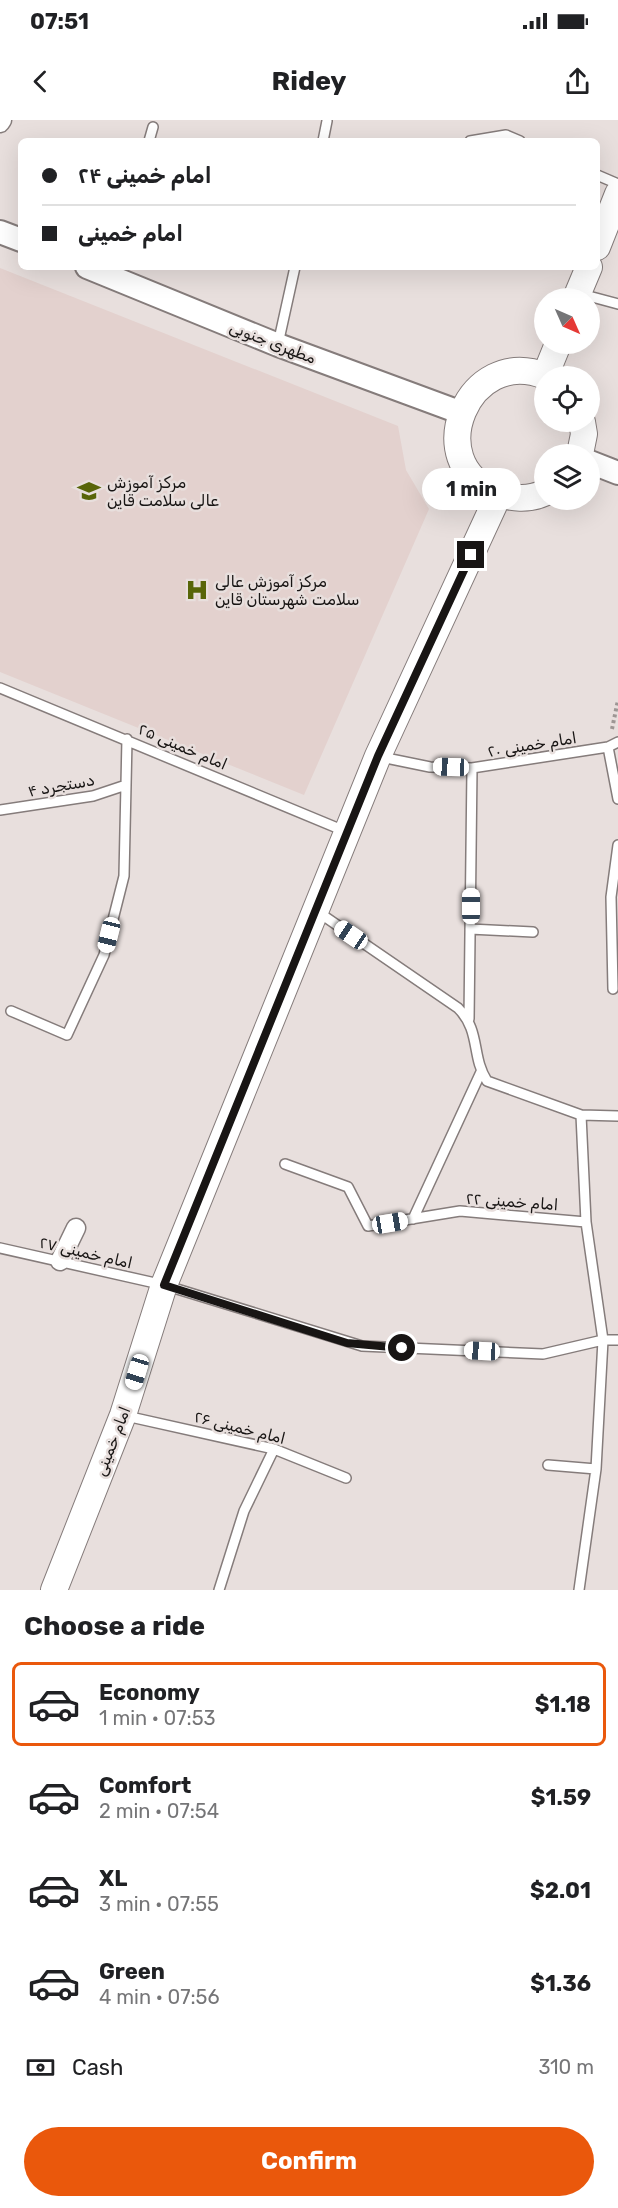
<!DOCTYPE html>
<meta charset="utf-8">
<style>
body{margin:0;font-family:Rubik,"Noto Sans Arabic",sans-serif;background:#f2f2f2;color:#202124;height:100vh;display:flex;flex-direction:column;font-size:22px;white-space:nowrap}
*{box-sizing:border-box;margin:0}
p{font-size:20px;color:#757577}
.icon{flex:none;width:33px;height:33px;fill:none;stroke:currentColor;stroke-width:2;stroke-linecap:round;stroke-linejoin:round}
.map{position:relative;height:1470px;overflow:hidden}
.details{display:flex;flex-direction:column;background:#fff;flex:1}
.details>*{flex:none}
.top-card{position:absolute;left:18px;top:18px;width:582px;height:132px;border-radius:9px;box-shadow:0 6px 24px #0002;display:grid;align-content:center;height:132px;padding:0 24px;background:#fff}
.needle{width:39px;rotate:135deg}
.buttons{position:absolute;left:534px;top:168px;display:grid;gap:12px}
.buttons a{display:grid;place-items:center;width:66px;height:66px;border-radius:50%;background:#fff;box-shadow:0 6px 24px #0002;font-size:30px}
.end{position:absolute;width:27px;height:27px;margin:-14px;border:8px solid #181514;background:#fff;box-shadow:0 0 0 3px #fff}
.from{border-radius:50%}
.bubble{position:absolute;height:42px;border-radius:21px;background:#fff;box-shadow:0 6px 24px #0002;font-size:20px;font-weight:700;line-height:42px;text-align:center}
.car{position:absolute;width:18px;height:36px;margin:-18px -9px;border-radius:8px;box-shadow:0 0 4px 2px #0007;background:linear-gradient(#fff 24%,#345 0 40%,#fff 0 76%,#345 0 86%,#fff 0)}
.top-card b{display:flex;align-items:center;gap:21px;height:57px;font-size:22px}
.top-card b+b{border-top:2px solid #e0e0e0}
.top-card i{width:15px;height:15px;background:#202124}
ul{padding:0;list-style:none}
li{display:flex;align-items:center;gap:18px;height:84px;margin:0 12px 9px;padding:0 12px;border:3px solid transparent;border-radius:9px}
li div{flex:1}
li b{display:block;font-size:22px}
li em{font-style:normal;font-weight:700}
li.on{border-color:#ea580c}
li>.icon{width:54px;height:54px;stroke-width:1.5}
h2{padding:0 24px;font-size:27px;line-height:72px}
.pay{display:flex;align-items:center;gap:15px;height:66px;padding:0 24px;font-size:22px}
.pay p{margin-inline-start:auto}
.action{display:flex;gap:12px;margin-top:auto;padding:12px 24px}
.action a{flex:1;height:69px;border-radius:36px;background:#ea580c;color:#fff;font-size:24px;font-weight:700;line-height:69px;text-align:center}
.status{display:flex;justify-content:space-between;align-items:center;height:42px;padding:0 30px;background:#fff;direction:ltr}
.status svg{height:16px;fill:currentColor}
header{display:flex;justify-content:space-between;align-items:center;height:78px;padding:0 24px;background:#fff;font-size:27px;font-weight:700}
.map>svg:first-child{display:block}
.built{fill:#e3d1ce}
.lines{fill:none;stroke-linecap:round;stroke-linejoin:round}
.service-casing{stroke:#857c7b;stroke-width:12}
.minor-casing{stroke:#857c7b;stroke-width:21}
.tertiary-casing{stroke:#857c7b;stroke-width:26}
.secondary-casing{stroke:#857c7b;stroke-width:28}
.path{stroke:#9d9694;stroke-width:4;stroke-dasharray:3 3;stroke-linecap:butt}
.service{stroke:#fff;stroke-width:9}
.minor{stroke:#fff;stroke-width:18}
.tertiary{stroke:#fff;stroke-width:22}
.secondary{stroke:#fff;stroke-width:26}
.route{stroke:#181514;stroke-width:8}
.labels{text-anchor:middle;stroke-width:5;stroke-linejoin:round;paint-order:stroke}
.street-label{font-size:16px;fill:#181514;stroke:#e8dfdd}
.poi-label{font-size:16px;fill:#181514;stroke:#e8dfdd;text-anchor:start}
</style>
<div class="status"><b>07:51</b><svg viewBox="0 0 49 12"><path d="M0 12V9h3v3zM5 12V6h3v6zM10 12V3h3v9zM15 12V0h3v12zM26 1h20v11H26zM47 4h2v5h-2z"/></svg></div>
<header><svg class="icon" aria-label="back" viewBox="0 0 24 24"><path d="M15 5l-7 7 7 7"/></svg>Ridey<svg class="icon" aria-label="share" viewBox="0 0 24 24"><path d="M12 15V3M7 8l5-5 5 5M5 13v7h14v-7"/></svg></header>
<div class="map">
<svg width="618" height="1470" viewBox="0 0 618 1470">
<rect width="100%" height="100%" fill="#e8dfdd"/>
<!-- built -->
<path class="built" d="M0 148 398 306 406 350 429 389 304 675 0 552Z"/>
<g class="lines">
<!-- service casing -->
<g class="service-casing">
<path id="service" d="M149 21 153 7
M323 21 327 1
M470 21 506 15 520 21
M597 55 618 64
M581 174 618 184
M278 224 295 147
M0 568 347 712
M608 627 618 679
M381 637 430 647 472 648 608 627 618 622
M0 690 93 676 126 665
M318 792 458 888C481 911 471 936 487 961L581 995 618 996
M470 809 533 812
M613 869 611 777 618 725
M11 891 67 915 104 835 124 756 127 619
M469 899 472 648
M285 1044 348 1067 368 1106 460 1091 586 1102
M413 1099 481 952
M0 1128 164 1165 362 1226 543 1234 603 1220H618
M126 1296 274 1329 346 1358
M548 1345 596 1349
M219 1470 244 1391 274 1329
M579 1470 596 1349 603 1220 586 1102 581 995"/>
</g>
<!-- minor casing -->
<g class="minor-casing">
<path id="minor" d="M0 3 2 0
M60 1141 76 1108"/>
</g>
<!-- tertiary casing -->
<g class="tertiary-casing">
<path id="tertiary" d="M0 112 21 120
M87 147 278 225 462 293
M590 342 618 353"/>
</g>
<!-- secondary casing -->
<g class="secondary-casing">
<path id="secondary" d="M597 127 618 74
M576 178 589 147
M545 256 558 224
M580 334 584 314 582 302
M544 373C529 380 511 379 495 372 420 343 468 225 545 256
M54 1470 123 1295 164 1165 378 636 499 374"/>
</g>
<!-- path -->
<path class="path" d="M612 609 618 580"/>
<!-- service -->
<use href="#service" class="service"/>
<!-- minor -->
<use href="#minor" class="minor"/>
<!-- tertiary -->
<use href="#tertiary" class="tertiary"/>
<!-- secondary -->
<use href="#secondary" class="secondary"/>
</g>
<g class="lines">
<!-- route -->
<path class="route" d="M402 1228 347 1223 164 1165 378 636 471 435"/>
</g>
<!-- icons -->
<defs>
<g id="university-bare" transform="scale(1.8)"><path d="M0-5L7-2L0 1L-7-2ZM-4 1L0 2.5L4 1V4Q0 6-4 4Z" fill="#586509" stroke="#e8dfdd" stroke-width="2.5" paint-order="stroke"/></g>
<g id="hospital-bare" transform="scale(1.8)"><path d="M-5-5h3v3.5h4V-5h3V5h-3V1.5h-4V5h-3Z" fill="#586509" stroke="#e8dfdd" stroke-width="2.5" paint-order="stroke"/></g>
</defs>
<g fill-rule="evenodd">
<use href="#university-bare" x="89" y="371"/>
<use href="#hospital-bare" x="197" y="470"/>
</g>
<g class="labels">
<!-- street labels -->
<g class="street-label">
<text transform="translate(273 222) rotate(21)" y="6">مطهری جنوبی</text>
<text transform="translate(532 624) rotate(-9)" y="6">امام خمینی ۲۰</text>
<text transform="translate(183 626) rotate(23)" y="6">امام خمینی ۲۵</text>
<text transform="translate(61 665) rotate(-10)" y="6">دستجرد ۴</text>
<text transform="translate(512 1081) rotate(4)" y="6">امام خمینی ۲۲</text>
<text transform="translate(86 1132) rotate(13)" y="6">امام خمینی ۲۷</text>
<text transform="translate(240 1307) rotate(14)" y="6">امام خمینی ۲۶</text>
<text transform="translate(112 1321) rotate(-69)" y="6">امام خمینی</text>
</g>
<!-- poi labels -->
<g class="poi-label">
<text x="107" y="368">مرکز آموزش<tspan x="107" dy="18">عالی سلامت قاین</tspan></text>
<text x="215" y="467">مرکز آموزش عالی<tspan x="215" dy="18">سلامت شهرستان قاین</tspan></text>
</g>
</g>
</svg>
<div class="buttons">
<a><svg class="needle" viewBox="-14 -14 28 28"><path d="M0-13l5 13h-10z" fill="#e53935"/><path d="M0 13l5-13h-10z" fill="#757577"/></svg></a>
<a><svg class="icon" aria-label="locate" viewBox="0 0 24 24"><circle cx="12" cy="12" r="6"/><path d="M12 2v4M12 18v4M2 12h4M18 12h4"/></svg></a>
<a><svg class="icon" aria-label="layers" viewBox="0 0 24 24"><path d="M12 4l9 5-9 5-9-5zM3 14l9 5 9-5"/></svg></a>
</div>
<i class="end from" style="left:402px;top:1228px"></i>
<i class="end" style="left:471px;top:435px"></i>
<div class="bubble" style="left:422px;top:348px;width:99px">1 min</div>
<i class="car" style="left:451px;top:647px;rotate:272deg"></i>
<i class="car" style="left:471px;top:786px;rotate:0deg"></i>
<i class="car" style="left:109px;top:815px;rotate:194deg"></i>
<i class="car" style="left:351px;top:815px;rotate:304deg"></i>
<i class="car" style="left:390px;top:1103px;rotate:80deg"></i>
<i class="car" style="left:482px;top:1231px;rotate:273deg"></i>
<i class="car" style="left:137px;top:1252px;rotate:197deg"></i>
<div class="top-card">
<b><i class="from"></i>امام خمینی ۲۴</b>
<b><i></i>امام خمینی</b>
</div>
</div>
<section class="details">
<h2>Choose a ride</h2>
<ul>
<li class="on"><svg class="icon" aria-label="car" viewBox="0 0 24 24"><path d="M5 17H2v-5l4-1 3-4h7l3 4 3 1v5h-3M9 17h6M6 11h13"/><circle cx="7" cy="17" r="2"/><circle cx="17" cy="17" r="2"/></svg><div><b>Economy</b><p>1 min · 07:53</p></div><em>$1.18</em></li>
<li><svg class="icon" aria-label="car" viewBox="0 0 24 24"><path d="M5 17H2v-5l4-1 3-4h7l3 4 3 1v5h-3M9 17h6M6 11h13"/><circle cx="7" cy="17" r="2"/><circle cx="17" cy="17" r="2"/></svg><div><b>Comfort</b><p>2 min · 07:54</p></div><em>$1.59</em></li>
<li><svg class="icon" aria-label="car" viewBox="0 0 24 24"><path d="M5 17H2v-5l4-1 3-4h7l3 4 3 1v5h-3M9 17h6M6 11h13"/><circle cx="7" cy="17" r="2"/><circle cx="17" cy="17" r="2"/></svg><div><b>XL</b><p>3 min · 07:55</p></div><em>$2.01</em></li>
<li><svg class="icon" aria-label="car" viewBox="0 0 24 24"><path d="M5 17H2v-5l4-1 3-4h7l3 4 3 1v5h-3M9 17h6M6 11h13"/><circle cx="7" cy="17" r="2"/><circle cx="17" cy="17" r="2"/></svg><div><b>Green</b><p>4 min · 07:56</p></div><em>$1.36</em></li>
</ul>
<div class="pay"><svg class="icon" aria-label="cash" viewBox="0 0 24 24"><path d="M3 7h18v10H3z"/><circle cx="12" cy="12" r="2"/></svg>Cash<p>310 m</p></div>
<div class="action"><a>Confirm</a></div>
</section>
